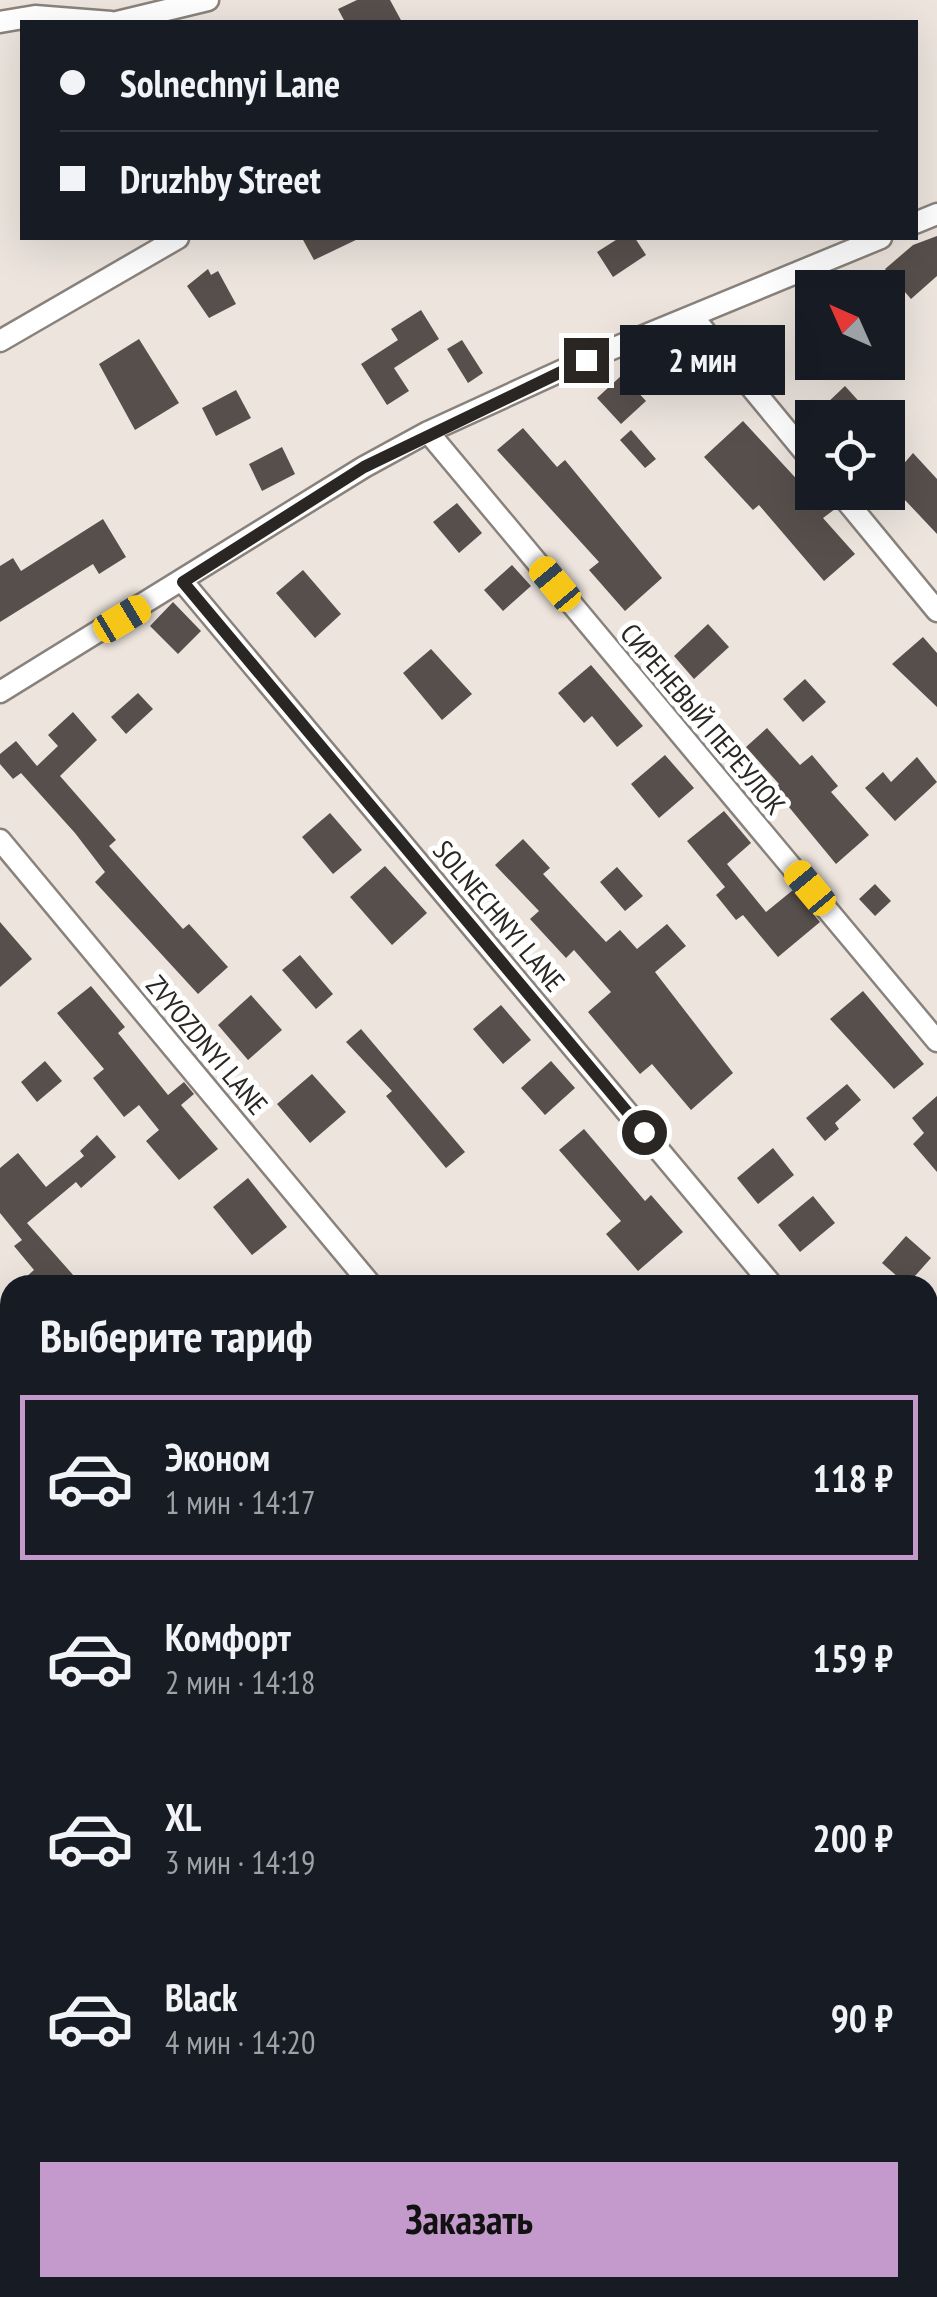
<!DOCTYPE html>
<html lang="ru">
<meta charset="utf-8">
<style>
body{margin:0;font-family:"PT Sans Narrow",sans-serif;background:#242831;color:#f1f3f6;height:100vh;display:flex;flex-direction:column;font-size:38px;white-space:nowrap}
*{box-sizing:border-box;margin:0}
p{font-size:32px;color:#9ea1a6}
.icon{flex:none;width:55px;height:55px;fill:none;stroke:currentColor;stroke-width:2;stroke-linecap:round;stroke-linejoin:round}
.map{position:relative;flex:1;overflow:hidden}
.side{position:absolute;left:0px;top:1275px;width:938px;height:1022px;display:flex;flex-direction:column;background:#171b24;border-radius:30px 30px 0 0;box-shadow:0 10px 40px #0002}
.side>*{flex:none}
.top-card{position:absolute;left:20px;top:20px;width:898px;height:220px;border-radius:0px;box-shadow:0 10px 40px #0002;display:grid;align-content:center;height:220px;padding:0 40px;background:#171b24}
.needle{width:65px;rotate:315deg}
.tools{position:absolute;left:795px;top:270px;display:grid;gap:20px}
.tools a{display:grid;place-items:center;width:110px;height:110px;border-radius:0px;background:#171b24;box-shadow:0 10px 40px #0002;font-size:50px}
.end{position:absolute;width:45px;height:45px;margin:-22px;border:12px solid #292623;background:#fff;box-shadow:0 0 0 5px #fff}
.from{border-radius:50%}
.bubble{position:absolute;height:70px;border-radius:0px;background:#171b24;box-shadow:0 10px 40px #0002;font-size:32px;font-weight:800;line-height:70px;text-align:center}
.car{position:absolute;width:30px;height:60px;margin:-30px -15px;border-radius:12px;box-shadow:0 0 8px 2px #0007;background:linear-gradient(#f5c518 24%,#345 0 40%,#f5c518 0 76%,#345 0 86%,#f5c518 0)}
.top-card b{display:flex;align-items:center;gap:35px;height:95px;font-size:38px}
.top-card b+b{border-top:2px solid #363941}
.top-card i{width:25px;height:25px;background:#f1f3f6}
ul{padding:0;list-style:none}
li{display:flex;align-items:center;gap:30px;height:165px;margin:0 20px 15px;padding:0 20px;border:5px solid transparent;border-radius:0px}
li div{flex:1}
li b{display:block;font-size:38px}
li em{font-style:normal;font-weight:800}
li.selected{border-color:#c49acc}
li>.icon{width:90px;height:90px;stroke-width:1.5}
h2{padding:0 40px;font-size:45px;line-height:120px}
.primary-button{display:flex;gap:20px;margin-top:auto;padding:20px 40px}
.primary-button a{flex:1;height:115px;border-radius:0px;background:#c49acc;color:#111;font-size:40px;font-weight:800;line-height:115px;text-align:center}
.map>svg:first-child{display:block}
.building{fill:#574f4c}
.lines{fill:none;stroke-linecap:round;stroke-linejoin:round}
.minor-casing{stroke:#89827c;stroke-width:25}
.tertiary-casing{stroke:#89827c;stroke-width:32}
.minor{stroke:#fff;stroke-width:20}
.tertiary{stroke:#fff;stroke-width:28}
.route{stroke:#292623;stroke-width:12}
.labels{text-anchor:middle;stroke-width:10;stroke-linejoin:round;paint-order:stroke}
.street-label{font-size:28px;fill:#292623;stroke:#fff}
</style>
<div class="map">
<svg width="937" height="2297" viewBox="0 0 937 2297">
<rect width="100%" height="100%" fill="#ece4dd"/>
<!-- building -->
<path class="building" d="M357 0H390L402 22H345L338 9Z
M937 236V276L911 299 885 269 913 245Z
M302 238H360L314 260Z
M619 238H635L646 255 613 277 597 252Z
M208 269 211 275 218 271 236 304 209 318 187 286Z
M421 310 439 339 394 368 409 391 387 405 361 364 398 340 391 329Z
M139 339 179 403 135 430 99 364Z
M462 340 483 373 468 383 447 349Z
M622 375 646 401 621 424 597 398Z
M845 386 874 418H837L825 405Z
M236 390 251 418 216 436 202 408Z
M743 421 804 487 812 480V492H825L835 509 823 518 855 554 824 581 759 505 753 510 704 457Z
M523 428 557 467 565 460 662 578 625 611 589 570 599 562 497 450Z
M631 430 656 459 645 468 620 440Z
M282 447 295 474 262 491 249 464Z
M913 453 937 479V534L888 482Z
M457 503 482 533 459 553 433 522Z
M103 519 126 557 99 574 93 564 0 622V566L13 558 21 571Z
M512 565 531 586 503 611 484 590Z
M303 570 341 614 315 638 276 593Z
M173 602 201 631 178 654 150 626Z
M708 624 729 647 694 679 674 656Z
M923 637 937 653V707L892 664Z
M431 649 472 694 442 720 403 673Z
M591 665 643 726 617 747 592 716 584 723 558 693Z
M805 679 826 702 803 722 783 699Z
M138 693 153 709 126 734 111 717Z
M73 712 97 740 60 776 116 840 109 846 183 929 189 924 228 967 198 994 95 882 105 872 75 833 21 773 13 779 0 764V754L16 741 37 766 58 746 48 735Z
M767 728 800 765 812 755 838 786 831 792 869 835 836 864 774 789 779 784 746 747Z
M665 755 694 788 659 818 631 784Z
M917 757 937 782 895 821 865 788 883 772 891 782Z
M724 811 751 843 727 864 766 912 793 890 820 922 778 957 743 915 736 920 716 895 725 887 687 841Z
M330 813 362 850 333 874 302 837Z
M523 839 550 868 543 874 606 942 620 930 637 949 667 924 686 946 655 972 733 1073 691 1110 652 1064 640 1074 588 1012 611 992 574 950 566 958 530 919 539 911 495 865Z
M385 866 427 913 392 945 350 897Z
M617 867 643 896 625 911 600 882Z
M875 884 891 901 875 916 859 899Z
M0 922 32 959 0 987Z
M300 955 333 994 316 1009 282 970Z
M91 986 125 1027 118 1033 168 1095 184 1082 194 1094 181 1105 218 1149 179 1180 146 1141 159 1130 139 1105 124 1117 93 1078 104 1069 57 1013Z
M863 991 924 1064 894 1089 830 1019Z
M251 995 282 1030 248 1060 218 1025Z
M501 1005 531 1040 503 1064 473 1029Z
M361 1029 465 1152 446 1168 386 1096 392 1091 346 1042Z
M45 1061 62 1081 37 1102 21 1082Z
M551 1061 575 1088 545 1115 521 1088Z
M312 1074 346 1112 310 1143 277 1104Z
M847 1084 861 1100 835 1123 839 1129 825 1141 806 1118Z
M937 1096V1172L913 1144 924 1133 912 1118Z
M584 1129 645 1201 651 1195 683 1232 638 1271 606 1234 621 1221 559 1150Z
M97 1135 116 1157 81 1188 76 1182 27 1223 82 1285H17L34 1270 14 1246 22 1240 0 1213V1168L18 1153 46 1187 84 1156 80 1151Z
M773 1148 794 1175 758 1204 737 1178Z
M248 1178 287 1227 252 1255 213 1207Z
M813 1196 835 1223 800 1252 778 1225Z
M906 1236 931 1258 907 1285 882 1263Z"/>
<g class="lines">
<!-- minor casing -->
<g class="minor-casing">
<path id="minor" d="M0 22 35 16 111 22
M117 22 208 0
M915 223 937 214
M693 317 812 461
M0 341 178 238
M428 432 937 1041
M839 492 937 611
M183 582 772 1285
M0 692 364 467 428 432 585 360 881 238
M0 840 371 1285
M0 1319 10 1331
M928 1336 937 1326
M0 1763 10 1775
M0 1840 10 1831
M928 1925 937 1922
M190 2297 204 2288"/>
</g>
<!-- tertiary casing -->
<g class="tertiary-casing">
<path id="tertiary" d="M0 2014 10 2020
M294 2288 300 2297"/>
</g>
<!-- minor -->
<use href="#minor" class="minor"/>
<!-- tertiary -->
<use href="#tertiary" class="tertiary"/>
</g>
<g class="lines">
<!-- route -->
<path class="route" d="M586 360 364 467 183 582 644 1132"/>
</g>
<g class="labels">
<!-- street labels -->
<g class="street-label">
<text transform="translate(703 719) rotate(50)" y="10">СИРЕНЕВЫЙ ПЕРЕУЛОК</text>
<text transform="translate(499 916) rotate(50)" y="10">SOLNECHNYI LANE</text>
<text transform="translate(207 1045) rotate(50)" y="10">ZVYOZDNYI LANE</text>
</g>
</g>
</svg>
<div class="tools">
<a><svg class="needle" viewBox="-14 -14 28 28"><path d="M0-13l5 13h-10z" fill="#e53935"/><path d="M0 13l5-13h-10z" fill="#9ea1a6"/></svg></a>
<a><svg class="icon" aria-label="locate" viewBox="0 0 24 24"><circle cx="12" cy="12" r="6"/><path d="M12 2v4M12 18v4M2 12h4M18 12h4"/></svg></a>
</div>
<i class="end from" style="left:644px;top:1132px"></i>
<i class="end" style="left:586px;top:360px"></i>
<div class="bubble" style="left:620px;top:325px;width:165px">2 мин</div>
<i class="car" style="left:555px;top:584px;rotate:320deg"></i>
<i class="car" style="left:122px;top:619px;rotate:59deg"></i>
<i class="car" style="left:810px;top:888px;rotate:320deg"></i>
<div class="top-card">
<b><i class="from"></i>Solnechnyi Lane</b>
<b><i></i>Druzhby Street</b>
</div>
<section class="side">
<h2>Выберите тариф</h2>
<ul>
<li class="selected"><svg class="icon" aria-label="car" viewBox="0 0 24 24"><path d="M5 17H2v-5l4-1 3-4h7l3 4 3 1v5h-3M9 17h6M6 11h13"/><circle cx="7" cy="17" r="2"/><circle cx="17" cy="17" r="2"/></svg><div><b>Эконом</b><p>1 мин · 14:17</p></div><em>118 ₽</em></li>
<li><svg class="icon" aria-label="car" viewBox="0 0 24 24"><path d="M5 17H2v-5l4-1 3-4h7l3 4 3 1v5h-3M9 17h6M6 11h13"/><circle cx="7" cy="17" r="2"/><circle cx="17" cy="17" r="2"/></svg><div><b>Комфорт</b><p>2 мин · 14:18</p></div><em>159 ₽</em></li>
<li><svg class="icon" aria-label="car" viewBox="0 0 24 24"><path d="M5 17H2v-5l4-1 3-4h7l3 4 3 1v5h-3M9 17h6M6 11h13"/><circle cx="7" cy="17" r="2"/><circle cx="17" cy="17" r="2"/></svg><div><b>XL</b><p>3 мин · 14:19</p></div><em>200 ₽</em></li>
<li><svg class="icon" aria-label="car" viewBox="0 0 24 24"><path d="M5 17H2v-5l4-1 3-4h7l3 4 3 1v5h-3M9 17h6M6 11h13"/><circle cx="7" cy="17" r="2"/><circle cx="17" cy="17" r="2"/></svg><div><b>Black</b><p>4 мин · 14:20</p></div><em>90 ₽</em></li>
</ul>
<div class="primary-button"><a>Заказать</a></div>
</section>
</div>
